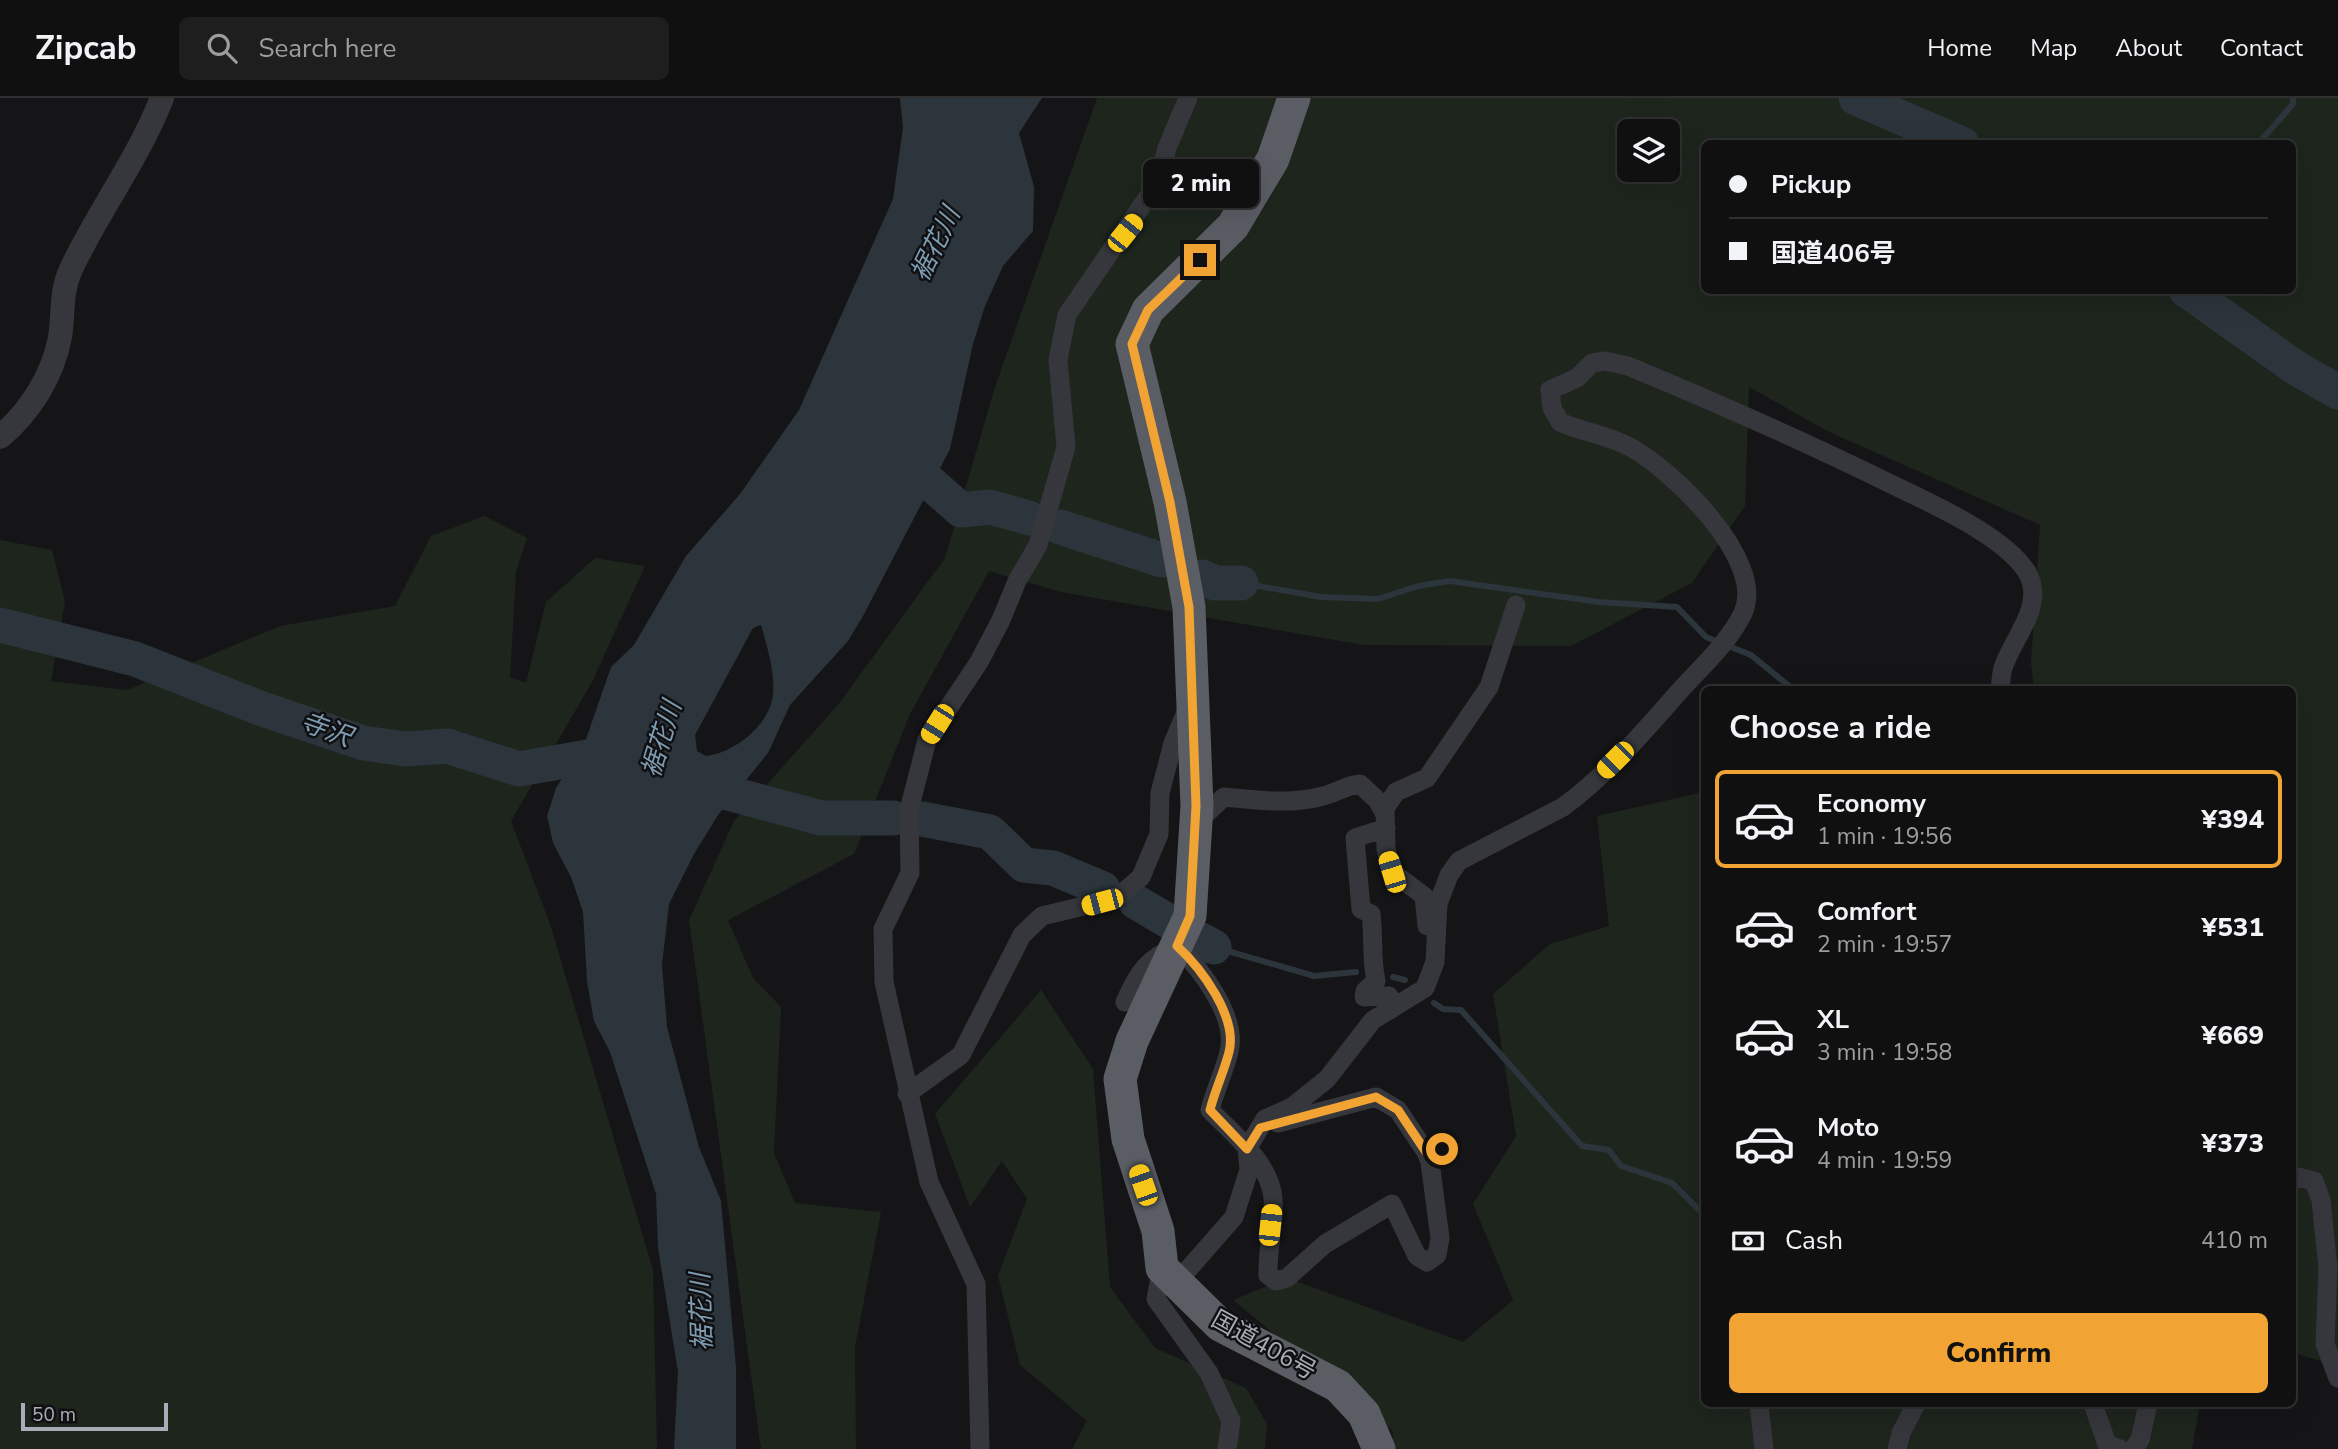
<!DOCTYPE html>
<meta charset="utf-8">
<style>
body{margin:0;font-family:"Nunito Sans","Noto Sans JP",sans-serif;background:#1e1e1f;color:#f1f3f6;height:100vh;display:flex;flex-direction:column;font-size:26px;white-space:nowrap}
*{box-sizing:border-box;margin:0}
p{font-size:23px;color:#9c9d9f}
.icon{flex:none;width:38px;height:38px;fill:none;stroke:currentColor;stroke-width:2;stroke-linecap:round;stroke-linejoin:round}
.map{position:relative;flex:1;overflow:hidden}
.side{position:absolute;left:1701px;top:588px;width:595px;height:721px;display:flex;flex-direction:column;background:#101011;border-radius:10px;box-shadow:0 7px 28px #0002,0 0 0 2px #303031}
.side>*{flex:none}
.hud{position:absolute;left:1701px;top:42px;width:595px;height:154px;border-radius:10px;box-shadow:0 7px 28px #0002,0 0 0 2px #303031;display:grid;align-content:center;height:154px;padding:0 28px;background:#101011}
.fabs{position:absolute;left:1617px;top:21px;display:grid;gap:14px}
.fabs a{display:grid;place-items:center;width:63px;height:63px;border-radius:10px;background:#101011;box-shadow:0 7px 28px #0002,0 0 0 2px #303031;font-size:35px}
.scale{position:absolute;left:21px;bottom:18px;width:147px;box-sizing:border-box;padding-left:7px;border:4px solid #a7adb7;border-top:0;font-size:19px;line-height:24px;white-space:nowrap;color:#a7adb7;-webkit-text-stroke:5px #101012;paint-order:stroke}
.end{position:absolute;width:32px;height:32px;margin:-16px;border:9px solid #f1a333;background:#111;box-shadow:0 0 0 4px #111}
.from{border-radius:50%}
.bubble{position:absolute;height:49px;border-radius:10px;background:#101011;box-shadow:0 7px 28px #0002,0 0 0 2px #303031;font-size:23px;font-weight:800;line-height:49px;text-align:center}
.car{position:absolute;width:21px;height:42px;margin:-21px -10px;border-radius:9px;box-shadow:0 0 5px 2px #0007;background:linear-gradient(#f5c518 24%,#345 0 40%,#f5c518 0 76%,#345 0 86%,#f5c518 0)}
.hud b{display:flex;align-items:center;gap:24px;height:66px;font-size:26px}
.hud b+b{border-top:2px solid #303031}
.hud i{width:18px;height:18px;background:#f1f3f6}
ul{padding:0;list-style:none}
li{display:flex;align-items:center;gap:21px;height:98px;margin:0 14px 10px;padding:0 14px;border:4px solid transparent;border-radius:10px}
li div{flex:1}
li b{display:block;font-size:26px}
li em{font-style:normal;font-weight:800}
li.active{border-color:#f1a333}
li>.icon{width:63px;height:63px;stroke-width:1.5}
h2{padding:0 28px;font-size:32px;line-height:84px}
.pay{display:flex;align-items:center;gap:18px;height:77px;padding:0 28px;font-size:26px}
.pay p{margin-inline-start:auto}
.cta{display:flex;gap:14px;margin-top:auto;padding:14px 28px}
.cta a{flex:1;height:80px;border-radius:10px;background:#f1a333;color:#111;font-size:28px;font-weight:800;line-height:80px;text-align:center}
header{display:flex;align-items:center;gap:42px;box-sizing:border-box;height:98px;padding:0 35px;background:#101011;border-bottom:2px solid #303031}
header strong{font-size:33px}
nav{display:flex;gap:38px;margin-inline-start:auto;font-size:24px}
.search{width:490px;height:63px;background:#1e1e1f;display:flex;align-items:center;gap:18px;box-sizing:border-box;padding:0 24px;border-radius:10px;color:#9c9d9f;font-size:26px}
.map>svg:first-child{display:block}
.green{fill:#1d251d;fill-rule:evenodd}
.water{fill:#2b353b;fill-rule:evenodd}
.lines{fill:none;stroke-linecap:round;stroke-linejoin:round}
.stream{stroke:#2b353b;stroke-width:6}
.river{stroke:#2b353b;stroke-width:35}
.minor{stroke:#36373c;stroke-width:19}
.tertiary{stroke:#36373c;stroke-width:24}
.trunk{stroke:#5a5d64;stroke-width:33}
.route{stroke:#f1a333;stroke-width:9}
.labels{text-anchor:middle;stroke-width:5;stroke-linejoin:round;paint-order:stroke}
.street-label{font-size:24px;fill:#a7adb7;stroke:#101012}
.water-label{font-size:26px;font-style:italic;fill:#7e9db2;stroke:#101012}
</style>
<header>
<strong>Zipcab</strong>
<div class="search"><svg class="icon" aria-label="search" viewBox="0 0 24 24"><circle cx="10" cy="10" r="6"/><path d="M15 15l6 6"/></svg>Search here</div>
<nav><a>Home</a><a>Map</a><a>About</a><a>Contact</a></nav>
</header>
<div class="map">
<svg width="2338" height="1351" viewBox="0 0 2338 1351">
<rect width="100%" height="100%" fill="#151517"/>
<!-- green -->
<path class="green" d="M1097 0H2338V1268L2297 1256 2293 1247 2292 592 2034 591 2031 565 2040 427 1827 333 1749 289 1745 408 1692 485 1571 548 1363 547 1061 494 989 473 910 616 854 756 728 822 753 880 781 909 774 1055 795 1105 881 1114 855 1249 856 1351H761L689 822 734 723 838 607 945 460 995 289ZM1629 33H1668V72H1629ZM1704 46H2292V192H1704Z
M484 418 527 440 516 474 510 579 526 585 546 504 595 460 645 468 591 586 511 723 550 826 653 1172 657 1351H0V442L52 452 65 504 51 583 127 592 280 528 395 508 431 438Z
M1704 694V1306H2200L2192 1351H1392L1393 1333 1233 1202 1287 1180 1463 1244 1513 1202 1473 1106 1516 1038 1493 896 1550 846 1609 828 1597 718Z
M1041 892 1093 971 1110 1189 1155 1250 1246 1290 1267 1326 1265 1351H1072L1087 1323 1020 1267 998 1178 1027 1101 1002 1063 970 1109 935 1016Z"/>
<!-- water -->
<path class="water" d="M900 0H1042L1019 35 1034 89 1033 133 1003 168 985 208 973 246 950 351 863 518 848 543 790 607 768 655 718 717 694 756 669 806 662 867 667 929 699 1049 721 1103 736 1269V1351H674L678 1274 658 1150 656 1096 610 954 594 923 587 883 583 814 571 779 553 745 547 718 556 690 584 647 611 569 634 547 686 458 740 396 799 312 893 101 903 30ZM761 527C767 548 777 580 772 602 766 630 733 655 706 658L697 653 695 637 753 530Z"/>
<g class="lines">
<!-- stream -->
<path class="stream" d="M2258 46 2293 6V0
M1241 485 1321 499 1378 501 1418 488 1450 483 1599 504 1677 509 1706 539 1751 557 1794 592
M1214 849 1314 878 1356 874
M1393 879 1405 882
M1434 905 1443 911 1461 912 1582 1048 1609 1052 1621 1068 1672 1085 1704 1117"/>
<!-- river -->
<path class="river" d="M1856 0 1962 46
M2186 192 2296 270 2338 294
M894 372 900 378 920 376 961 412 990 409 1029 420
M1060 429 1162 462
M1202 479 1215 485H1241
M0 527 135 561 257 609 363 645 406 651 447 648 519 671 622 653
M691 685 821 720H893
M922 721 990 734 1024 767 1053 770 1103 791
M1136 804 1168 823
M1201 842 1214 849"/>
<!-- minor -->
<path class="minor" d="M1196 725 1224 699C1256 702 1291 707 1323 698 1337 695 1346 687 1360 686L1377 702 1385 716
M1386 730 1355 740 1361 811 1371 816C1374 840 1371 860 1376 883L1365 893 1364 899 1389 898 1390 912
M1427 828 1424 798 1392 774 1386 751 1385 710 1396 694 1427 680 1489 589 1516 507
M1125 904C1138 874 1148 860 1177 848 1201 871 1238 919 1229 954 1224 974 1215 992 1210 1012 1233 1036 1270 1065 1273 1100 1275 1125 1267 1152 1268 1177L1276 1183 1287 1180 1325 1146 1392 1106 1417 1158 1427 1164 1437 1157 1440 1140 1430 1064 1426 1054 1442 1051
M907 996 961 957 1022 837 1042 818 1117 800 1141 779 1159 736 1160 695 1173 645 1187 612
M1278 1025 1376 999 1398 1012 1426 1054
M2292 1083 2298 1079 2314 1083 2321 1102 2328 1170 2325 1246 2338 1280
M1162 1170 1156 1201 1209 1275 1231 1323 1227 1351
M1178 1183 1234 1119 1249 1072 1247 1051 1265 1021 1292 1009 1327 981 1373 922 1425 890 1435 864 1438 806 1449 777 1459 763 1563 709C1605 678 1642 636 1676 597 1698 572 1728 546 1743 515 1767 462 1671 371 1630 349 1608 337 1582 334 1560 324L1552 310 1550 292 1577 280 1592 265 1605 263 1628 268C1717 305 1804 343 1891 386 1928 404 2008 439 2028 476 2045 509 2012 541 2003 570 2001 577 2001 585 2000 592
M1759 1306 1764 1351
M2093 1306 2107 1346 2120 1351
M980 1351 976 1186 929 1084 884 884 883 831 910 775 909 712 927 642 979 564 1001 522 1017 483 1038 447 1066 349 1058 262 1067 217 1158 84 1167 50 1188 0
M1897 1351 1901 1335 1916 1306
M2133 1351 2140 1342 2148 1306"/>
<!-- tertiary -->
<path class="tertiary" d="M0 339C29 315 53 278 60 239 64 215 60 195 71 171 99 112 138 61 162 0"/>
<!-- trunk -->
<path class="trunk" d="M1294 0 1273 61 1233 128 1148 212 1132 246 1170 404 1189 509 1197 708 1190 818 1132 943 1120 981 1128 1041 1158 1133 1162 1170 1220 1227 1338 1288 1364 1316 1379 1351"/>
</g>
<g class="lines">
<!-- route -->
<path class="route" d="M1200 162 1148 212 1132 246 1170 404 1189 509 1196 708 1190 818 1177 848C1201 870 1238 919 1229 954 1224 974 1215 992 1210 1012L1247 1051 1260 1030 1376 999 1398 1012 1426 1054 1442 1051"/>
</g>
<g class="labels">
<!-- street labels -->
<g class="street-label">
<text transform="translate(1264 1247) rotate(29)" y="8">国道406号</text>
</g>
<!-- water labels -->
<g class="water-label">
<text transform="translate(935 146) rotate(-64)" y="9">裾花川</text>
<text transform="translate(326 631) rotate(20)" y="9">寺沢</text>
<text transform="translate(661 641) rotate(-73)" y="9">裾花川</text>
<text transform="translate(701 1214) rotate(-92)" y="9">裾花川</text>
</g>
</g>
</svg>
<div class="fabs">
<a><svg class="icon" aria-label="layers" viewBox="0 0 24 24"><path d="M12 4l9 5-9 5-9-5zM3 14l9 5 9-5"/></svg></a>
</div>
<div class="scale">50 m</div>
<i class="end from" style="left:1442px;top:1051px"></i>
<i class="end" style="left:1200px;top:162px"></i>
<div class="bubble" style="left:1143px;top:61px;width:116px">2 min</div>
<i class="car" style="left:1125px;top:135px;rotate:39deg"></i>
<i class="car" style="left:937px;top:626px;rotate:212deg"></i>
<i class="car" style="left:1615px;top:662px;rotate:225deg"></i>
<i class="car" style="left:1392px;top:774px;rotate:343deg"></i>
<i class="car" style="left:1102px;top:804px;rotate:255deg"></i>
<i class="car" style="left:1143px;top:1087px;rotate:341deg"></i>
<i class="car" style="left:1270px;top:1127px;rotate:6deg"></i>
<div class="hud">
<b><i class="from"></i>Pickup</b>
<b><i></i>国道406号</b>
</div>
<section class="side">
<h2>Choose a ride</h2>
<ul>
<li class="active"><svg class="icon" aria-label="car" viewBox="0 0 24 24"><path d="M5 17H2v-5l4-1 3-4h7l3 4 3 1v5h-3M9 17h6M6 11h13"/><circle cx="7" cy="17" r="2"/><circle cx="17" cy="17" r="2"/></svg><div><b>Economy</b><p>1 min · 19:56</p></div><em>¥394</em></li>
<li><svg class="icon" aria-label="car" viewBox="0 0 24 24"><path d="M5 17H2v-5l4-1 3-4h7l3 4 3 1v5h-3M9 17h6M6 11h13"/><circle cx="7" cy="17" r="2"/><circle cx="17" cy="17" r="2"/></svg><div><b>Comfort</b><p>2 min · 19:57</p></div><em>¥531</em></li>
<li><svg class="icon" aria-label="car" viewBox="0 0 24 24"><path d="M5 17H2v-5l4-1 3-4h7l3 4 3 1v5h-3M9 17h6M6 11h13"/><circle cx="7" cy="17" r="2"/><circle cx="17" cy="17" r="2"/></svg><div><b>XL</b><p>3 min · 19:58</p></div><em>¥669</em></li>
<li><svg class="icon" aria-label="car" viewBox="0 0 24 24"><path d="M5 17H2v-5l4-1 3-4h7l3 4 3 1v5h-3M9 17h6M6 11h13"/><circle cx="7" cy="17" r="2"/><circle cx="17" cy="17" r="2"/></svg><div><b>Moto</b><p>4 min · 19:59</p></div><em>¥373</em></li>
</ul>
<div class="pay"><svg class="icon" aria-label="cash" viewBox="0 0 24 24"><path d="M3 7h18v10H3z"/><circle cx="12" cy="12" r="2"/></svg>Cash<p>410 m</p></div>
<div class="cta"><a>Confirm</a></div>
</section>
</div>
